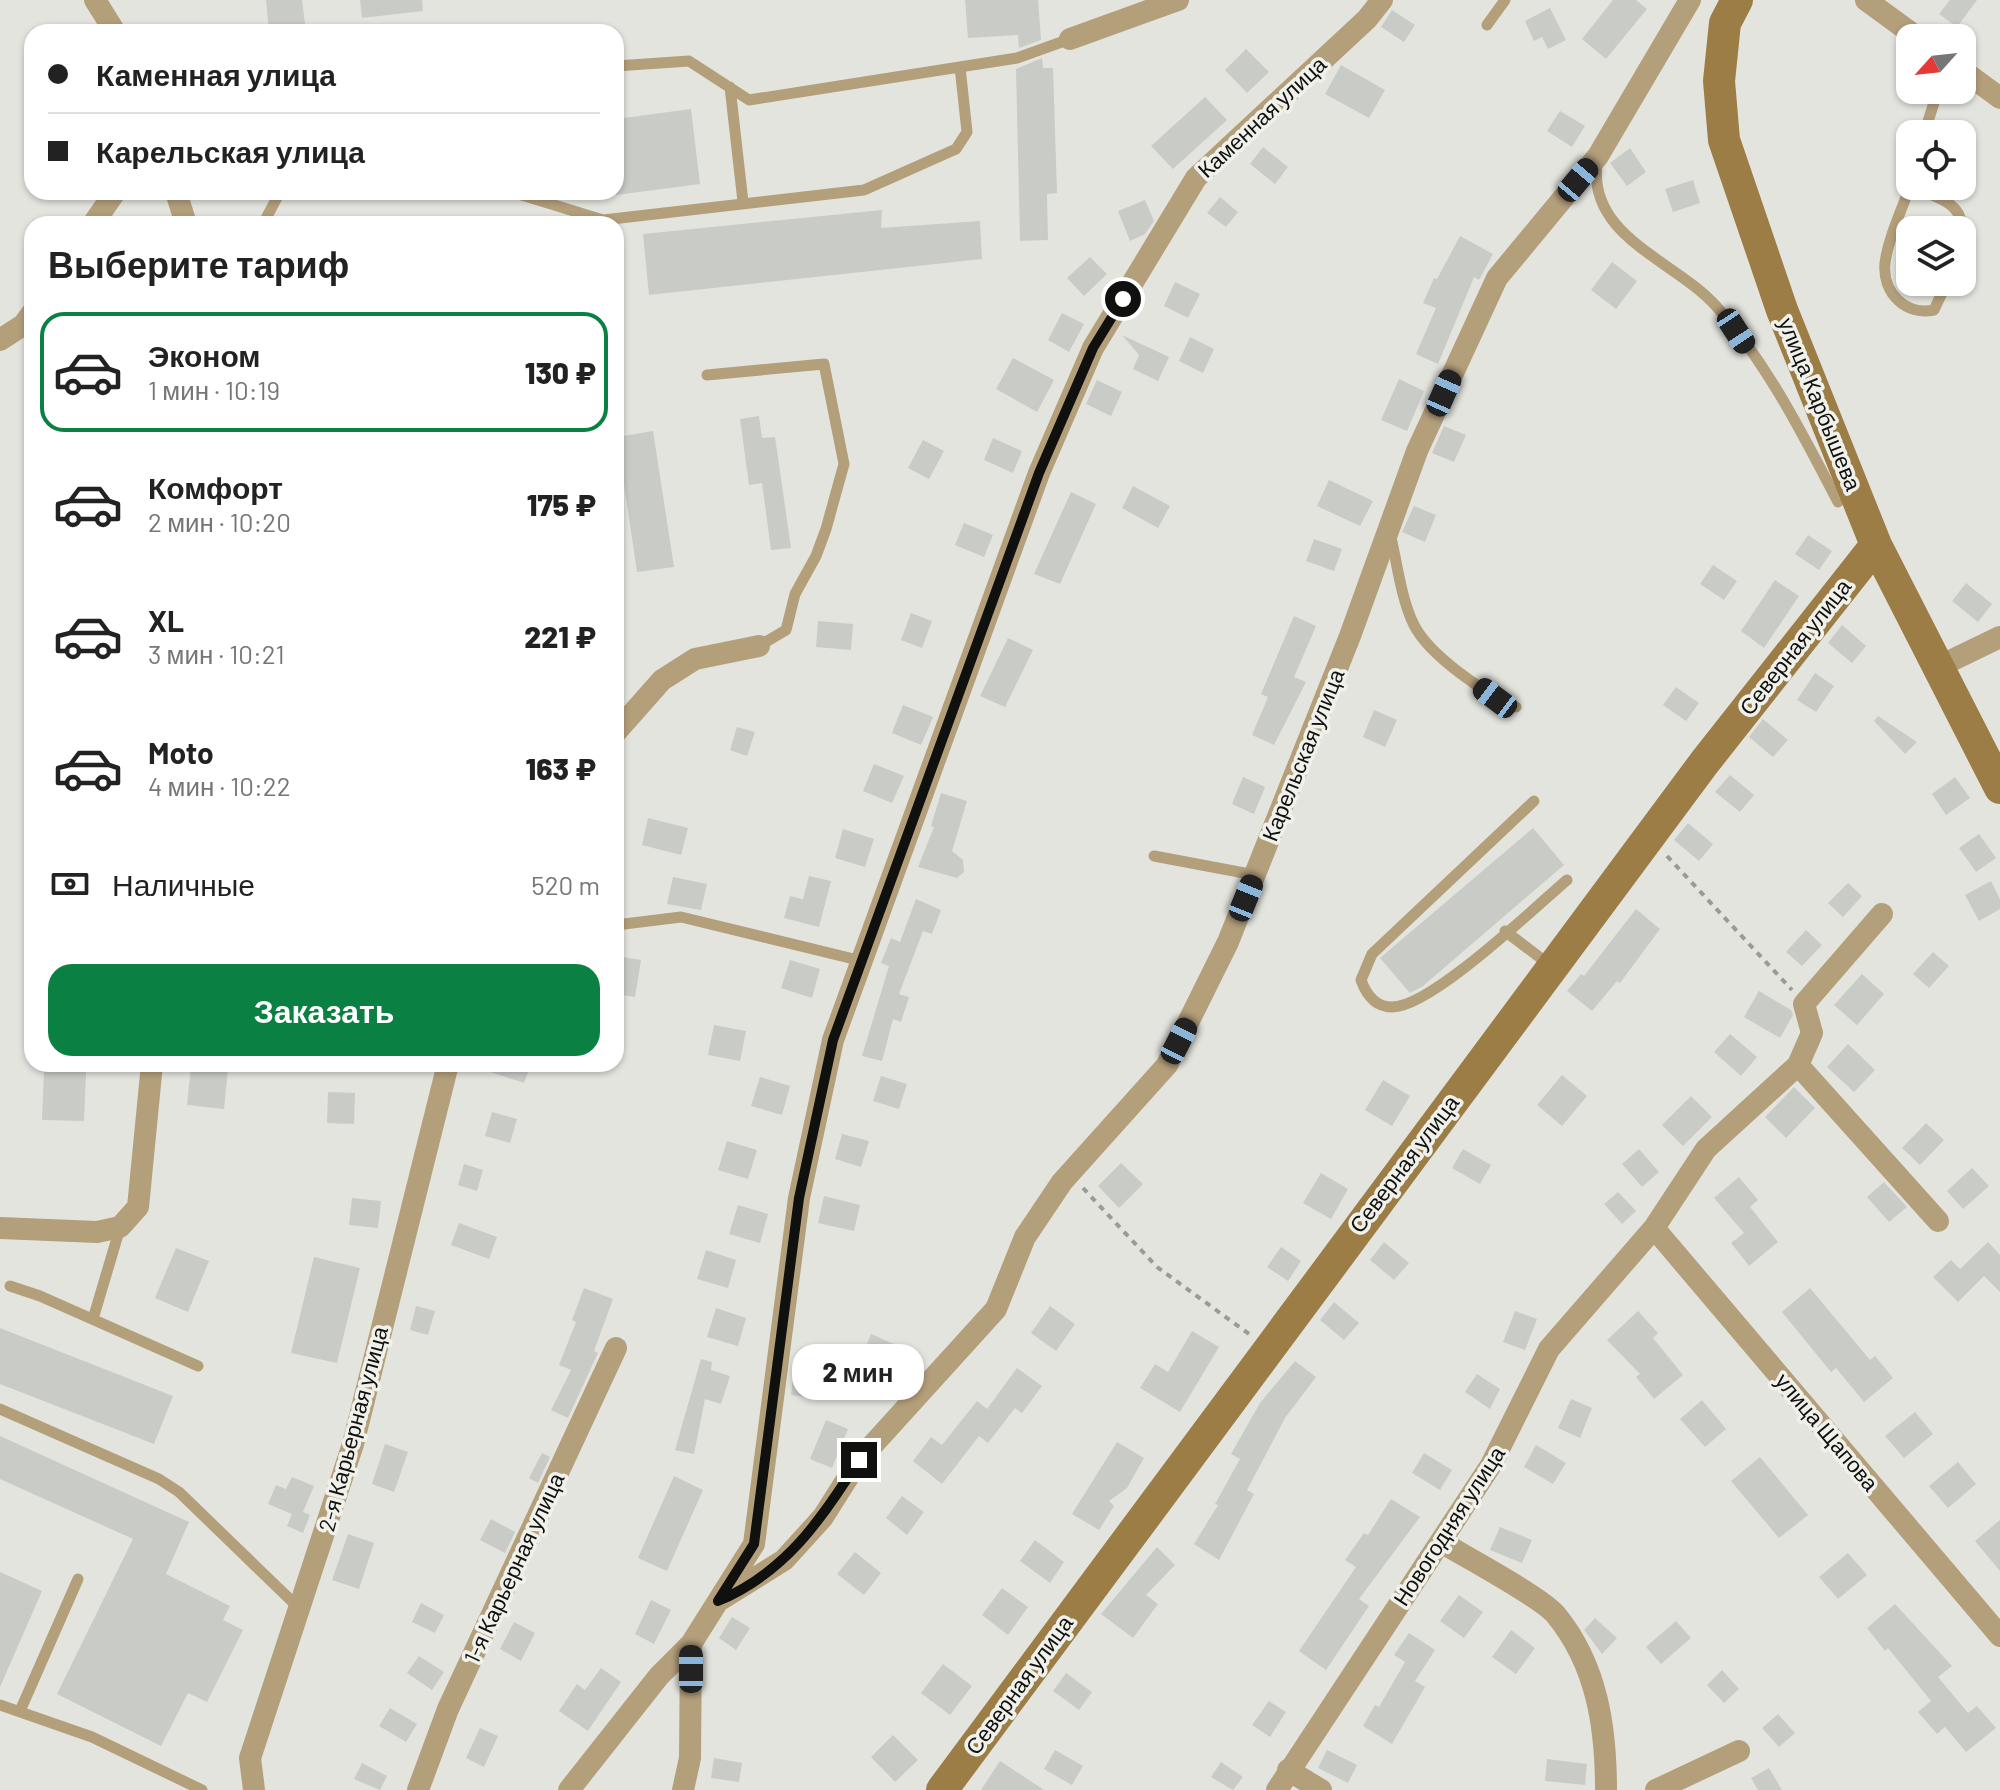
<!DOCTYPE html>
<html lang="ru">
<meta charset="utf-8">
<style>
body{margin:0;font-family:Barlow,sans-serif;background:#f2f2f2;color:#222;height:100vh;display:flex;flex-direction:column;font-size:30px;white-space:nowrap}
*{box-sizing:border-box;margin:0}
p{font-size:26px;color:#767676}
.icon{flex:none;width:44px;height:44px;fill:none;stroke:currentColor;stroke-width:2;stroke-linecap:round;stroke-linejoin:round}
.map{position:relative;flex:1;overflow:hidden}
.side{position:absolute;left:24px;top:216px;width:600px;height:856px;display:flex;flex-direction:column;background:#fff;border-radius:24px;box-shadow:0 2px 6px #0004}
.side>*{flex:none}
.guide{position:absolute;left:24px;top:24px;width:600px;height:176px;border-radius:24px;box-shadow:0 2px 6px #0004;display:grid;align-content:center;height:176px;padding:0 24px;background:#fff}
.needle{width:52px;rotate:243deg}
.buttons{position:absolute;left:1896px;top:24px;display:grid;gap:16px}
.buttons a{display:grid;place-items:center;width:80px;height:80px;border-radius:16px;background:#fff;box-shadow:0 2px 6px #0004;font-size:40px}
.end{position:absolute;width:36px;height:36px;margin:-18px;border:10px solid #10100f;background:#fff;box-shadow:0 0 0 4px #fff}
.from{border-radius:50%}
.bubble{position:absolute;height:56px;border-radius:24px;background:#fff;box-shadow:0 2px 6px #0004;font-size:26px;font-weight:800;line-height:56px;text-align:center}
.car{position:absolute;width:24px;height:48px;margin:-24px -12px;border-radius:10px;box-shadow:0 0 6px 2px #0007;background:linear-gradient(#222 24%,#8ab4d8 0 40%,#222 0 76%,#8ab4d8 0 86%,#222 0)}
.guide b{display:flex;align-items:center;gap:28px;height:76px;font-size:30px}
.guide b+b{border-top:2px solid #e0e0e0}
.guide i{width:20px;height:20px;background:#222}
ul{padding:0;list-style:none}
li{display:flex;align-items:center;gap:24px;height:120px;margin:0 16px 12px;padding:0 8px;border:4px solid transparent;border-radius:24px}
li div{flex:1}
li b{display:block;font-size:30px}
li em{font-style:normal;font-weight:800}
li.on{border-color:#0b8043}
li>.icon{width:72px;height:72px;stroke-width:1.5}
h2{padding:0 24px;font-size:36px;line-height:96px}
.pay{display:flex;align-items:center;gap:20px;height:88px;padding:0 24px;font-size:30px}
.pay p{margin-inline-start:auto}
.button{display:flex;gap:16px;margin-top:auto;padding:16px 24px}
.button a{flex:1;height:92px;border-radius:24px;background:#0b8043;color:#fff;font-size:32px;font-weight:800;line-height:92px;text-align:center}
.map>svg:first-child{display:block}
.building{fill:#c9cbc7}
.lines{fill:none;stroke-linecap:round;stroke-linejoin:round}
.path{stroke:#9a9a96;stroke-width:4;stroke-dasharray:6 6;stroke-linecap:butt}
.lane{stroke:#b49f7b;stroke-width:11}
.street{stroke:#b49f7b;stroke-width:22}
.secondary{stroke:#9c7d46;stroke-width:32}
.route{stroke:#10100f;stroke-width:10}
.labels{text-anchor:middle;stroke-width:7;stroke-linejoin:round;paint-order:stroke}
.street-label{font-size:22px;fill:#10100f;stroke:#f1f1ec}
</style>
<div class="map">
<svg width="2000" height="1790" viewBox="0 0 2000 1790">
<rect width="100%" height="100%" fill="#e4e4df"/>
<!-- building -->
<path class="building" d="M266 0H302L306 32H269Z
M360 0H422L423 11 362 18Z
M965 0H1038L1041 40 1019 48 1018 35 968 38Z
M1613 0H1636L1647 9 1606 59 1582 39Z
M1950 0H1977L1957 27 1939 14Z
M1550 8 1566 40 1548 49 1542 37 1534 41 1525 21Z
M1392 10 1415 25 1404 42 1381 27Z
M1246 49 1269 72 1247 93 1225 70Z
M1042 58 1043 68H1053L1057 193 1047 194 1048 240 1020 241 1016 69Z
M1341 65 1385 90 1369 118 1325 94Z
M1205 97 1227 120 1173 169 1151 146Z
M691 109 700 184 616 195V119Z
M1560 111 1585 126 1572 147 1547 131Z
M1263 147 1288 167 1275 184 1250 164Z
M1630 148 1646 172 1627 186 1610 163Z
M1693 180 1700 203 1673 212 1665 189Z
M1220 197 1238 212 1226 227 1207 213Z
M1145 200 1154 221 1145 234 1130 241 1118 211Z
M882 210 881 228 980 221 982 259 649 295 643 234Z
M1460 236 1493 254 1479 280 1474 277 1438 364 1416 354 1436 308 1423 303 1434 278 1437 279Z
M1090 257 1107 274 1084 296 1067 278Z
M1612 262 1637 281 1616 309 1591 290Z
M1175 282 1200 294 1188 318 1164 306Z
M1062 313 1084 324 1069 352 1048 340Z
M1122 335 1169 357 1158 381 1133 369 1139 355Z
M1190 337 1214 349 1203 373 1179 361Z
M1013 358 1054 380 1037 412 996 389Z
M1399 379 1424 391 1407 431 1381 420Z
M1097 380 1122 392 1111 416 1086 404Z
M759 416 762 438 775 437 791 548 771 550 762 483 749 485 740 419Z
M1444 426 1466 435 1454 462 1432 453Z
M653 431 674 567 637 572 617 437Z
M993 438 1022 451 1013 473 984 460Z
M923 440 944 451 929 479 908 468Z
M1329 480 1373 501 1360 526 1317 506Z
M1133 486 1170 506 1158 528 1122 508Z
M1071 492 1096 504 1060 584 1034 574Z
M1414 506 1436 515 1425 542 1402 532Z
M964 523 993 535 984 557 955 545Z
M1808 535 1832 551 1819 570 1795 554Z
M1314 539 1342 549 1334 571 1306 561Z
M1713 565 1737 581 1724 600 1700 584Z
M1775 580 1799 596 1764 648 1741 631Z
M1966 583 1992 604 1978 622 1952 601Z
M911 613 932 621 922 648 901 640Z
M1294 616 1316 626 1294 677 1306 682 1274 745 1252 735 1268 697 1261 694Z
M818 621 853 624 851 650 816 647Z
M1842 625 1866 646 1852 663 1828 643Z
M1008 638 1033 650 1005 707 980 696Z
M1815 673 1834 686 1816 712 1797 700Z
M1676 687 1699 703 1686 721 1663 705Z
M903 705 933 717 921 745 892 733Z
M1374 710 1397 720 1385 747 1363 737Z
M1878 716 1917 742 1905 754 1874 721Z
M1763 719 1788 740 1773 757 1749 737Z
M737 727 755 732 747 756 730 750Z
M874 764 904 776 892 803 863 791Z
M1730 775 1754 795 1740 812 1715 792Z
M1243 777 1265 787 1254 814 1232 804Z
M1955 777 1970 798 1946 815 1932 794Z
M941 793 967 801 952 851 963 860 964 872 957 878 918 867 934 827 931 826Z
M648 818 688 828 681 855 642 845Z
M1688 823 1713 844 1699 861 1674 840Z
M1533 828 1564 865 1423 986 1410 993 1380 958Z
M843 829 874 839 865 867 835 858Z
M1979 834 1996 858 1976 872 1959 848Z
M809 876 831 881 819 927 784 918 790 896 803 899Z
M673 877 707 884 701 910 667 904Z
M1991 881 2000 899V909L1979 921 1965 895Z
M1848 883 1862 896 1843 917 1828 903Z
M916 899 941 910 932 934 923 931 899 994 909 997 901 1022 893 1019 882 1061 862 1056 889 966 881 963 891 938 900 942Z
M1636 909 1660 929 1620 983 1617 981 1592 1011 1567 991 1581 974 1584 976Z
M1806 930 1822 945 1802 966 1786 952Z
M1933 952 1949 966 1929 988 1913 974Z
M616 956 641 960 635 997 616 994Z
M790 960 820 969 812 998 781 988Z
M1862 974 1884 994 1857 1025 1834 1005Z
M1759 991 1791 1010 1793 1015 1780 1038 1744 1017Z
M714 1025 746 1031 740 1061 708 1055Z
M1730 1034 1757 1057 1741 1076 1714 1052Z
M1848 1044 1875 1070 1854 1092 1827 1067Z
M476 1064H531L524 1083 475 1067Z
M191 1067 228 1070 224 1109 187 1105Z
M44 1070 86 1072 84 1121 42 1120Z
M1562 1075 1587 1096 1562 1126 1537 1105Z
M881 1076 907 1084 899 1109 873 1101Z
M760 1077 790 1086 782 1115 751 1106Z
M1383 1080 1410 1096 1392 1126 1365 1110Z
M1794 1087 1815 1108 1786 1138 1765 1117Z
M328 1092 355 1093 354 1124 327 1123Z
M1691 1096 1712 1117 1683 1146 1662 1125Z
M492 1112 517 1119 510 1143 485 1136Z
M1926 1123 1944 1140 1920 1165 1902 1148Z
M842 1134 869 1141 861 1167 835 1159Z
M727 1141 757 1150 748 1179 718 1170Z
M1463 1149 1491 1165 1480 1184 1452 1168Z
M1639 1149 1659 1172 1642 1187 1622 1164Z
M1121 1163 1143 1184 1119 1208 1098 1186Z
M464 1164 483 1170 477 1191 458 1185Z
M1972 1168 1989 1186 1963 1209 1947 1191Z
M1321 1173 1348 1189 1331 1219 1303 1203Z
M1739 1177 1758 1200 1750 1207 1778 1242 1749 1266 1731 1243 1744 1233 1714 1198Z
M1884 1182 1907 1207 1889 1222 1867 1197Z
M1618 1192 1636 1211 1622 1224 1604 1204Z
M824 1196 860 1205 854 1231 818 1223Z
M352 1198 381 1201 378 1228 349 1225Z
M738 1205 768 1214 760 1243 729 1234Z
M459 1223 497 1237 489 1259 451 1245Z
M1384 1242 1409 1263 1394 1280 1370 1260Z
M1988 1242 2000 1255V1292L1984 1276 1958 1302 1933 1277 1951 1260 1960 1269Z
M1281 1247 1301 1261 1288 1281 1267 1267Z
M176 1248 209 1261 188 1312 155 1298Z
M706 1250 736 1260 728 1288 697 1279Z
M314 1257 360 1268 337 1363 291 1353Z
M584 1288 613 1299 594 1351 598 1353 568 1418 551 1410 571 1370 559 1365 576 1322 572 1320Z
M1810 1288 1870 1360 1875 1356 1893 1378 1864 1402 1836 1368 1831 1372 1782 1312Z
M1334 1302 1359 1323 1344 1340 1320 1320Z
M416 1306 435 1311 428 1335 410 1330Z
M1050 1306 1075 1324 1056 1351 1031 1333Z
M716 1308 746 1318 738 1346 707 1337Z
M1515 1311 1537 1319 1525 1350 1503 1342Z
M1638 1311 1658 1333 1653 1338 1683 1375 1654 1399 1636 1377 1640 1374 1607 1340Z
M0 1328 173 1396 154 1444 0 1384Z
M1192 1331 1219 1347 1180 1412 1140 1388 1155 1364 1168 1372Z
M871 1334 903 1348 892 1373 861 1359Z
M701 1359 712 1362 711 1370 730 1376 721 1404 705 1399 694 1454 675 1450Z
M1295 1361 1316 1377 1285 1418 1247 1490 1254 1494 1219 1560 1194 1544 1218 1505 1215 1504 1240 1459 1231 1454 1260 1403Z
M1017 1368 1042 1386 1022 1413 1015 1408 988 1443 979 1436 942 1484 913 1461 931 1437 942 1445 977 1401 987 1409Z
M794 1369 821 1373 818 1399 791 1395Z
M1477 1374 1500 1389 1490 1409 1465 1392Z
M1571 1399 1592 1408 1580 1438 1558 1428Z
M1702 1400 1726 1429 1705 1447 1680 1419Z
M1915 1412 1933 1434 1904 1458 1885 1436Z
M826 1420 848 1429 832 1468 810 1459Z
M0 1436 189 1522 166 1574 230 1606 223 1620 243 1630 207 1702 188 1693 161 1746 57 1694 133 1539 0 1479Z
M1117 1442 1144 1458 1127 1488 1109 1501 1114 1506 1099 1530 1072 1514Z
M385 1444 408 1452 394 1492 372 1484Z
M1536 1445 1566 1463 1553 1484 1524 1467Z
M542 1453 550 1457 538 1483 529 1478Z
M1424 1453 1452 1470 1440 1490 1412 1473Z
M1760 1457 1808 1515 1779 1538 1731 1481Z
M1958 1462 1976 1484 1948 1508 1929 1486Z
M674 1476 703 1490 667 1571 638 1558Z
M292 1477 314 1486 303 1512 310 1515 303 1533 287 1526 292 1514 268 1504 276 1485 286 1489Z
M902 1496 924 1512 907 1535 886 1518Z
M1391 1499 1420 1517 1359 1599 1369 1606 1326 1670 1299 1651 1356 1567 1345 1560 1364 1533 1368 1535Z
M491 1519 515 1532 505 1553 480 1540Z
M2000 1520V1571L1975 1541Z
M1500 1527 1532 1540 1522 1563 1490 1550Z
M348 1534 374 1543 359 1589 332 1580Z
M1035 1540 1064 1562 1050 1583 1020 1561Z
M1157 1547 1175 1565 1146 1595 1158 1604 1133 1638 1101 1614Z
M855 1552 881 1573 864 1595 837 1574Z
M1848 1553 1867 1575 1838 1599 1819 1577Z
M0 1572 42 1591 0 1687Z
M1002 1588 1028 1607 1008 1635 982 1615Z
M1459 1595 1483 1612 1464 1638 1440 1621Z
M651 1600 671 1610 654 1644 635 1634Z
M421 1603 444 1615 435 1633 412 1622Z
M1895 1604 1952 1666 1938 1677 1968 1713 1977 1706 1996 1728 1966 1752 1945 1727 1937 1734 1918 1712 1931 1701 1888 1648 1885 1651 1867 1628Z
M732 1617 750 1628 736 1650 719 1638Z
M1595 1618 1617 1638 1602 1654 1584 1630Z
M1676 1621 1691 1638 1661 1664 1646 1647Z
M514 1622 535 1633 521 1661 500 1649Z
M1511 1630 1535 1648 1516 1674 1492 1657Z
M1409 1633 1435 1650 1415 1681 1425 1687 1392 1744 1363 1726 1375 1705 1379 1707 1405 1662 1394 1655Z
M419 1656 444 1672 432 1690 407 1673Z
M943 1664 972 1686 950 1715 921 1693Z
M601 1668 621 1682 588 1731 559 1711 577 1684 585 1690Z
M1722 1670 1739 1689 1724 1703 1707 1685Z
M1066 1673 1092 1692 1079 1710 1053 1691Z
M1269 1701 1286 1712 1270 1737 1252 1725Z
M390 1708 417 1724 406 1742 379 1726Z
M1778 1714 1795 1733 1779 1747 1762 1728Z
M480 1728 498 1736 484 1767 466 1758Z
M893 1735 918 1760 895 1782 871 1757Z
M1055 1750 1083 1766 1072 1785 1044 1769Z
M1327 1750 1357 1765 1348 1783 1318 1768Z
M714 1758 742 1763 739 1782 711 1778Z
M1547 1759 1587 1764 1585 1785 1545 1781Z
M1000 1761 1044 1790H981Z
M1221 1762 1243 1777 1233 1790 1211 1777Z
M362 1763 387 1776 380 1790 354 1779Z
M1769 1768 1782 1790H1758L1751 1778Z"/>
<g class="lines">
<!-- path -->
<path class="path" d="M1667 856 1792 990
M1083 1188 1157 1267 1249 1334"/>
<!-- lane -->
<path class="lane" d="M1487 25 1505 0
M616 66 689 61 749 100 1017 58 1070 39
M730 87 743 202
M1924 134 1938 90
M1597 164C1588 237 1676 261 1716 306 1767 363 1803 435 1838 502
M1910 186C1902 210 1888 238 1885 263 1882 293 1906 316 1934 310L1947 282
M1911 186C1932 196 1965 202 1961 230
M512 192 603 220 864 190 956 149 967 132 960 67
M263 224 280 192
M707 375 824 364 844 464 826 529 816 556 795 594 786 630 759 646
M1390 533C1397 562 1401 599 1414 625 1429 655 1485 694 1516 707
M1534 801 1372 954 1361 980C1366 994 1375 1007 1392 1007 1430 1008 1534 908 1567 880
M1154 856 1255 875
M616 925 681 917 862 961
M1505 931 1551 966
M10 1286 40 1296 198 1366
M93 1319 120 1228
M0 1409 159 1479 179 1492 301 1610
M0 1705 92 1737 202 1790
M20 1711 78 1579"/>
<!-- street -->
<path class="street" d="M95 0 115 32
M1866 0 1918 38
M1070 39 1178 0
M1962 70 2000 98
M176 192 186 224
M93 224 115 192
M0 340 23 325 32 313
M1938 667 2000 637
M616 732 662 680 695 659 759 646
M1798 1065 1938 1221
M0 1228 97 1232 120 1227 138 1207 152 1064
M1654 1228 2000 1636
M1441 1542C1464 1556 1543 1598 1556 1615 1597 1665 1606 1727 1606 1790
M720 1600 784 1560 823 1517 859 1460 996 1309 1025 1237 1062 1182 1167 1065 1228 942 1350 636 1417 451 1497 278 1598 156 1690 0
M1288 1770 1321 1790
M254 1790 250 1758 353 1444 448 1064
M418 1790 448 1709 616 1348
M569 1790 659 1676 691 1644 754 1544 799 1198 833 1040 1039 473 1093 348 1196 178 1367 19 1382 0
M683 1790 690 1758 691 1644
M1277 1790 1491 1465 1549 1349 1654 1228 1706 1149 1798 1065 1812 1033 1804 1004 1882 914
M1656 1790 1739 1751"/>
<!-- secondary -->
<path class="secondary" d="M1737 0 1725 23 1719 81 1724 140 1782 310 1876 545 2000 788
M942 1790 1704 763 1876 545"/>
</g>
<g class="lines">
<!-- route -->
<path class="route" d="M859 1460C822 1519 785 1573 718 1601L754 1544 799 1198 833 1040 1039 473 1093 348 1123 299"/>
</g>
<g class="labels">
<!-- street labels -->
<g class="street-label">
<text transform="translate(1262 117) rotate(-43)" y="8">Каменная улица</text>
<text transform="translate(1820 404) rotate(68)" y="8">улица Карбышева</text>
<text transform="translate(1795 647) rotate(-52)" y="8">Северная улица</text>
<text transform="translate(1303 755) rotate(-68)" y="8">Карельская улица</text>
<text transform="translate(1404 1164) rotate(-53)" y="8">Северная улица</text>
<text transform="translate(353 1429) rotate(-75)" y="8">2-я Карьерная улица</text>
<text transform="translate(1827 1432) rotate(50)" y="8">улица Щапова</text>
<text transform="translate(1449 1526) rotate(-57)" y="8">Новогодняя улица</text>
<text transform="translate(514 1568) rotate(-65)" y="8">1-я Карьерная улица</text>
<text transform="translate(1019 1685) rotate(-54)" y="8">Северная улица</text>
</g>
</g>
</svg>
<div class="buttons">
<a><svg class="needle" viewBox="-14 -14 28 28"><path d="M0-13l5 13h-10z" fill="#e53935"/><path d="M0 13l5-13h-10z" fill="#767676"/></svg></a>
<a><svg class="icon" aria-label="locate" viewBox="0 0 24 24"><circle cx="12" cy="12" r="6"/><path d="M12 2v4M12 18v4M2 12h4M18 12h4"/></svg></a>
<a><svg class="icon" aria-label="layers" viewBox="0 0 24 24"><path d="M12 4l9 5-9 5-9-5zM3 14l9 5 9-5"/></svg></a>
</div>
<i class="end from" style="left:1123px;top:299px"></i>
<i class="end" style="left:859px;top:1460px"></i>
<div class="bubble" style="left:792px;top:1344px;width:132px">2 мин</div>
<i class="car" style="left:1578px;top:180px;rotate:40deg"></i>
<i class="car" style="left:1736px;top:331px;rotate:147deg"></i>
<i class="car" style="left:1444px;top:393px;rotate:24deg"></i>
<i class="car" style="left:1495px;top:698px;rotate:307deg"></i>
<i class="car" style="left:1246px;top:898px;rotate:22deg"></i>
<i class="car" style="left:1179px;top:1041px;rotate:27deg"></i>
<i class="car" style="left:691px;top:1669px;rotate:0deg"></i>
<div class="guide">
<b><i class="from"></i>Каменная улица</b>
<b><i></i>Карельская улица</b>
</div>
<section class="side">
<h2>Выберите тариф</h2>
<ul>
<li class="on"><svg class="icon" aria-label="car" viewBox="0 0 24 24"><path d="M5 17H2v-5l4-1 3-4h7l3 4 3 1v5h-3M9 17h6M6 11h13"/><circle cx="7" cy="17" r="2"/><circle cx="17" cy="17" r="2"/></svg><div><b>Эконом</b><p>1 мин · 10:19</p></div><em>130 ₽</em></li>
<li><svg class="icon" aria-label="car" viewBox="0 0 24 24"><path d="M5 17H2v-5l4-1 3-4h7l3 4 3 1v5h-3M9 17h6M6 11h13"/><circle cx="7" cy="17" r="2"/><circle cx="17" cy="17" r="2"/></svg><div><b>Комфорт</b><p>2 мин · 10:20</p></div><em>175 ₽</em></li>
<li><svg class="icon" aria-label="car" viewBox="0 0 24 24"><path d="M5 17H2v-5l4-1 3-4h7l3 4 3 1v5h-3M9 17h6M6 11h13"/><circle cx="7" cy="17" r="2"/><circle cx="17" cy="17" r="2"/></svg><div><b>XL</b><p>3 мин · 10:21</p></div><em>221 ₽</em></li>
<li><svg class="icon" aria-label="car" viewBox="0 0 24 24"><path d="M5 17H2v-5l4-1 3-4h7l3 4 3 1v5h-3M9 17h6M6 11h13"/><circle cx="7" cy="17" r="2"/><circle cx="17" cy="17" r="2"/></svg><div><b>Moto</b><p>4 мин · 10:22</p></div><em>163 ₽</em></li>
</ul>
<div class="pay"><svg class="icon" aria-label="cash" viewBox="0 0 24 24"><path d="M3 7h18v10H3z"/><circle cx="12" cy="12" r="2"/></svg>Наличные<p>520 m</p></div>
<div class="button"><a>Заказать</a></div>
</section>
</div>
